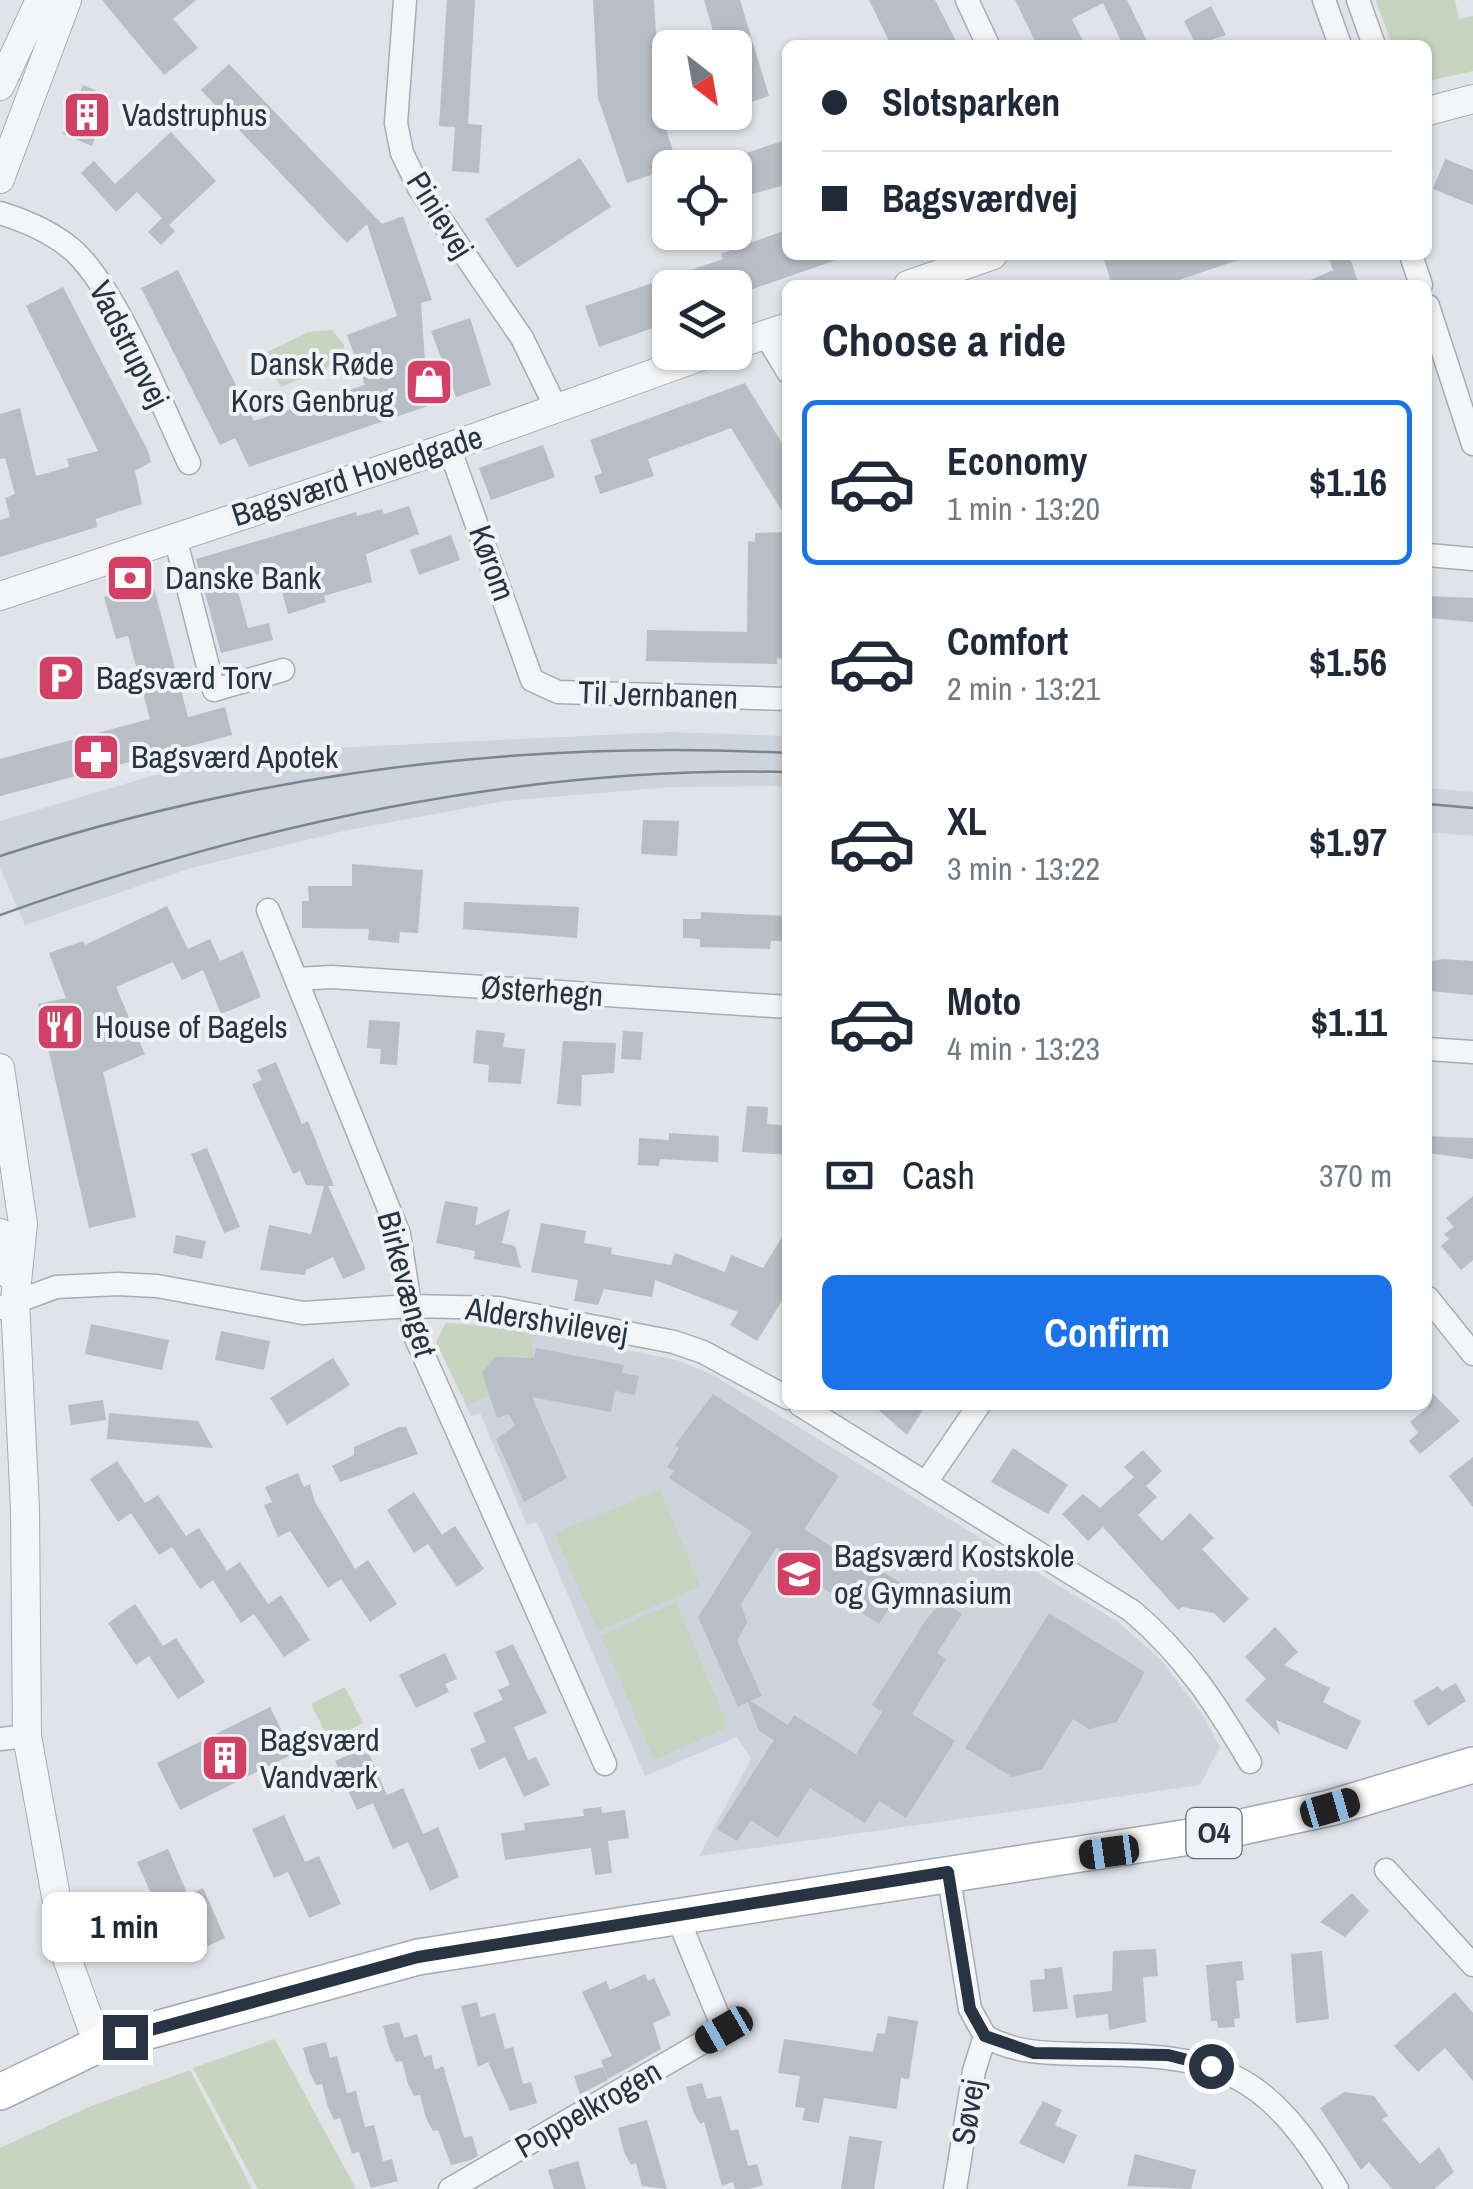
<!DOCTYPE html>
<meta charset="utf-8">
<style>
body{margin:0;font-family:"Archivo Narrow",sans-serif;background:#f6f6f7;color:#1f2937;height:100vh;display:flex;flex-direction:column;font-size:38px;white-space:nowrap}
*{box-sizing:border-box;margin:0}
p{font-size:32px;color:#747a83}
.icon{flex:none;width:55px;height:55px;fill:none;stroke:currentColor;stroke-width:2;stroke-linecap:round;stroke-linejoin:round}
.map{position:relative;flex:1;overflow:hidden}
.details{position:absolute;left:782px;top:280px;width:650px;height:1130px;display:flex;flex-direction:column;background:#fff;border-radius:15px;box-shadow:0 2px 8px #0004}
.details>*{flex:none}
.banner{position:absolute;left:782px;top:40px;width:650px;height:220px;border-radius:15px;box-shadow:0 2px 8px #0004;display:grid;align-content:center;height:220px;padding:0 40px;background:#fff}
.needle{width:65px;rotate:149deg}
.tools{position:absolute;left:652px;top:30px;display:grid;gap:20px}
.tools a{display:grid;place-items:center;width:100px;height:100px;border-radius:15px;background:#fff;box-shadow:0 2px 8px #0004;font-size:50px}
.end{position:absolute;width:45px;height:45px;margin:-22px;border:12px solid #283441;background:#fff;box-shadow:0 0 0 5px #fff}
.from{border-radius:50%}
.bubble{position:absolute;height:70px;border-radius:15px;background:#fff;box-shadow:0 2px 8px #0004;font-size:32px;font-weight:700;line-height:70px;text-align:center}
.car{position:absolute;width:30px;height:60px;margin:-30px -15px;border-radius:12px;box-shadow:0 0 8px 2px #0007;background:linear-gradient(#222 24%,#8ab4d8 0 40%,#222 0 76%,#8ab4d8 0 86%,#222 0)}
.banner b{display:flex;align-items:center;gap:35px;height:95px;font-size:38px}
.banner b+b{border-top:2px solid #e0e1e3}
.banner i{width:25px;height:25px;background:#1f2937}
ul{padding:0;list-style:none}
li{display:flex;align-items:center;gap:30px;height:165px;margin:0 20px 15px;padding:0 20px;border:5px solid transparent;border-radius:15px}
li div{flex:1}
li b{display:block;font-size:38px}
li em{font-style:normal;font-weight:700}
li.selected{border-color:#1a73e8}
li>.icon{width:90px;height:90px;stroke-width:1.5}
h2{padding:0 40px;font-size:45px;line-height:120px}
.pay{display:flex;align-items:center;gap:25px;height:110px;padding:0 40px;font-size:38px}
.pay p{margin-inline-start:auto}
.action{display:flex;gap:20px;margin-top:auto;padding:20px 40px}
.action a{flex:1;height:115px;border-radius:15px;background:#1a73e8;color:#fff;font-size:40px;font-weight:700;line-height:115px;text-align:center}
.map>svg:first-child{display:block}
.built{fill:#ced4db}
.green{fill:#c7d4c0}
.building{fill:#b7bec6}
.lines{fill:none;stroke-linecap:round;stroke-linejoin:round}
.minor-casing{stroke:#a5acb3;stroke-width:25}
.tertiary-casing{stroke:#a5acb3;stroke-width:30}
.primary-casing{stroke:#9faab5;stroke-width:38}
.minor{stroke:#f3f5f7;stroke-width:22}
.tertiary{stroke:#f3f5f7;stroke-width:28}
.primary{stroke:#fff;stroke-width:35}
.tram{stroke:#798593;stroke-width:2.5}
.route{stroke:#283441;stroke-width:12}
.labels{text-anchor:middle;stroke-width:8;stroke-linejoin:round;paint-order:stroke}
.shield{fill:#eff3f7;stroke:#646d78;stroke-width:2.5}
.shield-label{font-size:30px;font-weight:bold;fill:#283441}
.poi-label{font-size:32px;fill:#283441;stroke:#eff3f7;text-anchor:start}
.street-label{font-size:32px;fill:#283441;stroke:#eff3f7}
</style>
<div class="map">
<svg width="1473" height="2189" viewBox="0 0 1473 2189">
<rect width="100%" height="100%" fill="#e0e4e9"/>
<!-- built -->
<path class="built" d="M669 732 787 736V786L669 787 505 801 348 830 191 868 25 925 0 868V821L165 772 331 748Z
M1428 788 1473 792V836L1428 832Z
M446 1323 503 1326 677 1360 715 1376 1118 1622 1161 1660 1202 1714 1220 1747 1200 1785 699 1856 751 1759 737 1737 645 1776 537 1522 527 1525 480 1413 471 1416 436 1342Z"/>
<!-- green -->
<path class="green" d="M1376 0H1455L1459 19 1473 16V71L1428 81V45H1392Z
M332 330 344 345 343 361 281 387 263 354 308 332Z
M446 1323 531 1332 534 1358 520 1355 491 1395 467 1405 436 1342Z
M660 1490 700 1586 598 1631 554 1533Z
M676 1602 728 1727 654 1760 601 1636Z
M345 1687 363 1723 329 1740 311 1704Z
M275 2039 356 2189H258L193 2068Z
M190 2070 252 2189H0V2148L91 2106Z"/>
<!-- building -->
<path class="building" d="M102 0H196L173 19 198 48 164 75Z
M447 0H475L468 124 482 125 479 173 452 171 455 127 439 126Z
M593 0H654L661 114 678 166 627 183 598 98Z
M704 0H740L769 96 735 108V48H718Z
M869 0H935L958 45H891Z
M1015 0H1127L1149 45H1123L1103 3 1072 19 1085 45H1037Z
M1211 6 1226 35 1196 45 1184 21Z
M229 64 382 224 403 216 432 300 421 303 428 406 249 467 235 438 220 445 141 288 178 270 254 421 365 385 347 335 397 316 367 224 347 243 201 90Z
M83 85 111 97 92 146 63 134Z
M171 132 216 181 169 225 175 231 161 245 148 232 162 218 137 192 116 212 81 173 94 161 115 184Z
M788 139V184L735 199V157Z
M580 158 611 207 517 268 485 219Z
M1445 159 1473 170V205L1433 189Z
M788 229V255L842 258 735 295V288H670V322L599 347 585 306 723 259 721 254Z
M1120 255H1244V258L1164 285H1112L1104 260Z
M1328 255H1349L1359 285H1299L1333 270Z
M63 287 148 451 151 462 135 471 142 504 96 519 97 527 0 557V520L10 517 5 498 15 494 5 458 0 459V414L20 408 36 476 69 467 67 459 98 451 26 306Z
M470 318 491 385 456 397 431 331Z
M745 383 788 453V521L731 428 648 459 654 476 600 494 594 476 602 473 590 440Z
M543 445 555 477 491 500 479 468Z
M409 506 419 534 366 554 372 582 324 596 326 602 288 614 276 569 235 581 248 628 269 623 273 640 221 653 196 559 356 512 357 516 382 509 384 514Z
M788 532V659L777 658V664L646 661 647 630 747 632 748 541 755 542V533Z
M451 535 460 560 419 575 410 550Z
M153 584 188 717 225 707 232 735 0 796V759L150 719 128 636 116 639 104 597Z
M1428 596 1473 598V622L1428 618Z
M643 820 679 821 677 856 641 854Z
M352 864 423 870 418 933 400 932 399 943 368 940 369 929 302 928V901H309L308 886H352Z
M464 902 579 907 577 938 463 929Z
M167 906 188 949 210 939 220 961 243 951 261 997 221 1014 203 970 182 980 173 962 116 987 145 1054 103 1072 136 1217 89 1228 38 1004 66 998 49 953 83 941 85 945Z
M701 912 788 916V941H771L770 949 700 947V939L683 938V919H701Z
M1444 959 1473 961V995L1428 991 1430 961Z
M369 1020 400 1022 397 1065 380 1064 381 1049 367 1048Z
M476 1030 505 1033 503 1047 525 1049 521 1084 488 1082 489 1065 473 1063Z
M623 1031 643 1032 641 1060 621 1059Z
M563 1041 616 1043 614 1073 582 1075 581 1106 557 1104Z
M276 1062 302 1124 308 1121 334 1186H328L366 1269 343 1279 333 1257 306 1270 305 1275 260 1270 269 1225 311 1234 324 1186 306 1185 300 1171 293 1174 252 1084 262 1080 257 1070Z
M747 1106 768 1107 767 1124 788 1126V1155L742 1152Z
M669 1133 719 1136 718 1162 660 1159 659 1166 638 1165 639 1138 669 1140Z
M1428 1136 1473 1138V1159L1428 1153Z
M207 1148 240 1227 224 1233 191 1154Z
M1473 1196V1260L1461 1270 1441 1246 1449 1239 1444 1234 1454 1227 1446 1218Z
M445 1201 478 1207 475 1226 510 1209 502 1243 515 1246 521 1268 474 1259 475 1251 436 1243Z
M541 1223 586 1231 584 1243 612 1248 611 1254 671 1265 675 1253 725 1272 731 1255 763 1268 788 1227V1291L757 1341 730 1325 738 1312 655 1280 652 1297 604 1289 598 1305 574 1301 578 1280 531 1272Z
M176 1235 206 1241 202 1259 173 1253Z
M91 1324 169 1340 162 1370 85 1354Z
M221 1331 270 1341 264 1370 215 1360Z
M536 1348 624 1365 622 1373 639 1376 635 1395 615 1391 611 1412 532 1397 567 1478 524 1502 496 1439 515 1426 509 1414 497 1418 482 1373 495 1357 534 1358Z
M333 1358 350 1385 287 1425 270 1398Z
M1428 1389 1460 1421 1420 1454 1409 1441 1418 1433 1410 1422 1428 1407Z
M713 1394 839 1476 804 1529 836 1550 839 1545 904 1585 879 1624 815 1583 819 1576 776 1548 741 1604 747 1622 737 1641 762 1696 750 1701 788 1725 794 1715 856 1754 882 1712 872 1705 926 1620 942 1601 962 1614 937 1653 946 1659 912 1714 955 1741 906 1818 879 1801 865 1823 810 1788 778 1838 751 1820 737 1841 717 1829 774 1740 759 1731 748 1702 738 1707 698 1617 752 1532 669 1478 674 1471 667 1467 679 1448 675 1445Z
M103 1400 106 1420 71 1425 68 1405Z
M873 1405H926L907 1435Z
M109 1413 198 1421 213 1448 107 1439Z
M399 1427H406L418 1454 340 1482 332 1466 354 1455V1447Z
M1013 1448 1068 1485 1048 1514 991 1482Z
M1143 1450 1162 1471 1146 1486 1157 1497 1138 1515 1162 1541 1190 1513 1214 1538 1202 1549 1249 1599 1224 1623 1214 1613 1182 1607 1178 1610 1103 1527 1088 1541 1062 1514 1083 1494 1100 1508 1134 1477 1124 1467Z
M1473 1457V1507L1449 1476Z
M117 1461 145 1503 158 1495 186 1536 199 1528 227 1571 240 1562 268 1604 281 1595 310 1640 284 1657 254 1614 241 1623 213 1580 200 1589 172 1547 159 1555 131 1513 118 1522 90 1479Z
M298 1473 304 1487 310 1484 315 1502 355 1569 368 1560 397 1604 370 1622 341 1579 328 1588 290 1531 278 1537 264 1505 272 1502 265 1487Z
M414 1492 442 1535 414 1553 387 1510Z
M455 1526 484 1569 457 1587 428 1544Z
M135 1604 163 1646 176 1638 205 1682 178 1699 149 1656 136 1665 108 1623Z
M1049 1613 1145 1672 1117 1722 1089 1729 1073 1719 1042 1769 1012 1777 965 1748Z
M1275 1627 1298 1652 1284 1665 1330 1688 1323 1702 1361 1721 1347 1750 1276 1720 1280 1735 1245 1700 1266 1679 1245 1657Z
M513 1644 547 1713 514 1727 528 1760 536 1757 550 1785 524 1797 505 1757 479 1770 470 1749 486 1742 473 1713 503 1700 498 1690 510 1685 495 1652Z
M445 1653 457 1679 445 1684 449 1692 416 1708 399 1675Z
M1456 1683 1466 1701 1428 1726 1413 1701 1438 1686 1442 1691Z
M270 1707 293 1754 180 1810 157 1763Z
M366 1747 387 1795 403 1788 423 1834 438 1827 459 1877 430 1891 408 1842 393 1849 373 1803 357 1810 335 1761Z
M601 1807 602 1813 625 1810 629 1838 608 1841 612 1873 595 1875 591 1848 505 1860 501 1833 525 1830 524 1823 584 1816 583 1809Z
M284 1815 305 1862 319 1856 341 1904 309 1918 288 1872 274 1878 252 1829Z
M168 1849 188 1895 203 1888 225 1938 195 1952 174 1905 159 1912 137 1862Z
M1352 1893 1369 1911 1345 1937 1320 1922Z
M1156 1949 1158 1976 1143 1977 1146 2022 1109 2030 1108 2014 1076 2018 1073 1995 1112 1991 1113 1951Z
M1322 1951 1329 2019 1296 2023 1291 1954Z
M1242 1961 1244 1980 1236 1981 1240 2018 1234 2019 1235 2027 1218 2028 1217 2021H1211L1206 1965Z
M1062 1967 1068 2009 1033 2012 1030 1980 1045 1979 1044 1969Z
M645 1974 648 1981 654 1978 671 2015 653 2023 661 2049 608 2079 601 2060 612 2056 582 1992 606 1981 610 1990Z
M1455 1992 1473 2013V2081L1445 2048 1418 2072 1394 2046Z
M477 2002 481 2017 495 2013 505 2049 513 2047 523 2084 531 2082 537 2103 510 2111 488 2062 478 2067 461 2006Z
M888 2016 918 2021 909 2079 901 2078 897 2109 824 2098 819 2123 802 2120 805 2108 795 2107 800 2076 778 2073 784 2039 873 2052 877 2033 885 2034Z
M399 2022 404 2038 417 2034 424 2057 431 2055 435 2070 443 2066 464 2138 472 2136 478 2156 471 2160 451 2165 438 2130 433 2131 426 2118 420 2095 414 2096 408 2084 402 2061 396 2062 390 2050 383 2026Z
M326 2042 330 2058 337 2056 347 2093 356 2091 365 2127 374 2125 383 2161 392 2159 398 2181 371 2188 359 2152 352 2154 340 2118 334 2120 328 2107 322 2084 316 2085 310 2073 303 2048Z
M603 2067 608 2080 580 2094 574 2076Z
M702 2083 707 2099 721 2096 731 2131 738 2129 748 2166 757 2164 763 2185 748 2189H735L733 2182 722 2186 704 2122 700 2124 693 2111 686 2087Z
M1344 2092 1374 2096 1388 2116 1382 2119 1420 2164 1439 2147 1454 2172 1434 2189H1392L1369 2162 1361 2170 1320 2108Z
M1043 2101 1062 2110 1055 2125 1077 2135 1064 2164 1019 2143Z
M647 2120 667 2189 642 2186 636 2163 631 2165 624 2152 618 2128Z
M849 2136 882 2141 874 2189H841Z
M1135 2154 1196 2170 1191 2189 1127 2186Z
M578 2161 586 2189H554L548 2170Z"/>
<g class="lines">
<!-- minor casing -->
<g class="minor-casing">
<path id="minor" d="M405 0 396 123 402 153 419 188 522 338 556 408
M967 0 988 45
M1324 0 1340 45
M1358 0 1374 45
M0 213C26 221 54 233 75 252 121 297 160 403 189 463
M1411 255 1421 285
M1428 306 1473 444
M765 334 788 372
M449 447 532 680 558 692 788 699
M175 537 214 690 283 670
M1428 555 1473 559
M268 910 399 1234 415 1336 605 1764
M296 979 332 977 788 1007
M1428 1049 1473 1052
M1428 1298 1473 1354
M0 1308 56 1287 118 1284 157 1286 303 1313 411 1306 498 1308 674 1342 703 1352 788 1398
M800 1405 1132 1611C1184 1655 1216 1704 1250 1762
M927 1481 979 1405
M0 1739 27 1736
M1386 1870 1473 1965
M948 1872 970 2009 985 2036C1016 2054 1048 2053 1082 2054 1219 2055 1264 2067 1337 2189
M450 2189 724 2030 677 1916
M955 2189 974 2071 985 2036"/>
</g>
<!-- tertiary casing -->
<g class="tertiary-casing">
<path id="tertiary" d="M0 86 40 0
M1428 111 1473 99
M0 179 67 0
M908 285 993 255
M735 345 788 327
M0 596 449 447 713 352
M0 1068 23 1224 15 1301 25 1509 27 1736 67 1958 98 2045
M0 1233 10 1275"/>
</g>
<!-- primary casing -->
<g class="primary-casing">
<path id="primary" d="M0 2092 98 2045 418 1957 1209 1834 1330 1808 1473 1765"/>
</g>
<!-- minor -->
<use href="#minor" class="minor"/>
<!-- tertiary -->
<use href="#tertiary" class="tertiary"/>
<!-- primary -->
<use href="#primary" class="primary"/>
<!-- tram -->
<path class="tram" d="M1428 804 1473 808
M0 856C257 773 518 739 788 753
M0 915C253 825 518 766 788 772"/>
</g>
<g class="lines">
<!-- route -->
<path class="route" d="M125 2037 418 1957 948 1872 970 2009 985 2036 1034 2053 1168 2055 1211 2066"/>
</g>
<!-- icons -->
<defs>
<g id="building-square" transform="scale(2.5)"><rect x="-9" y="-9" width="18" height="18" rx="4" fill="#d34065" stroke="#eff3f7"/><path d="M-4-6H4V6H1V3H-1V6H-4ZM-2.5-4.3h1.7v1.8h-1.7ZM.8-4.3h1.7v1.8H.8ZM-2.5-1h1.7V.8h-1.7ZM.8-1h1.7V.8H.8Z" fill="#fff"/></g>
<g id="shop-square" transform="scale(2.5)"><rect x="-9" y="-9" width="18" height="18" rx="4" fill="#d34065" stroke="#eff3f7"/><path d="M-5-2.5h2.3a2.7 3.5 0 0 1 5.4 0H5L5.5 6h-11ZM-1.5-2.5h3a1.5 2.3 0 0 0-3 0Z" fill="#fff"/></g>
<g id="bank-square" transform="scale(2.5)"><rect x="-9" y="-9" width="18" height="18" rx="4" fill="#d34065" stroke="#eff3f7"/><path d="M-6-4H6V4H-6ZM0-2.3a2.3 2.3 0 1 0 0 4.6a2.3 2.3 0 1 0 0-4.6Z" fill="#fff"/></g>
<g id="parking-square" transform="scale(2.5)"><rect x="-9" y="-9" width="18" height="18" rx="4" fill="#d34065" stroke="#eff3f7"/><path d="M-3.5-5.5H1a3.5 3.5 0 0 1 0 7H-1V5.5H-3.5ZM-1-3.4V-.6H.8a1.4 1.4 0 0 0 0-2.8Z" fill="#fff"/></g>
<g id="pharmacy-square" transform="scale(2.5)"><rect x="-9" y="-9" width="18" height="18" rx="4" fill="#d34065" stroke="#eff3f7"/><path d="M-2-6h4v4h4v4h-4v4h-4v-4h-4v-4h4Z" fill="#fff"/></g>
<g id="restaurant-square" transform="scale(2.5)"><rect x="-9" y="-9" width="18" height="18" rx="4" fill="#d34065" stroke="#eff3f7"/><path d="M-5-6h1v4h1v-4h1v4h1v-4h1v5L-1.5 .5V6h-2V.5L-5-1ZM5-6V6H3V1.5H1.5Q1.5-4 5-6Z" fill="#fff"/></g>
<g id="school-square" transform="scale(2.5)"><rect x="-9" y="-9" width="18" height="18" rx="4" fill="#d34065" stroke="#eff3f7"/><path d="M0-5L7-2L0 1L-7-2ZM-4 1L0 2.5L4 1V4Q0 6-4 4Z" fill="#fff"/></g>
</defs>
<g fill-rule="evenodd">
<use href="#building-square" x="87" y="115"/>
<use href="#shop-square" x="429" y="382"/>
<use href="#bank-square" x="130" y="578"/>
<use href="#parking-square" x="61" y="678"/>
<use href="#pharmacy-square" x="96" y="757"/>
<use href="#restaurant-square" x="60" y="1027"/>
<use href="#school-square" x="799" y="1574"/>
<use href="#building-square" x="225" y="1758"/>
</g>
<g class="labels">
<!-- shield labels -->
<rect class="shield" x="1186.5" y="1808" width="55" height="50" rx="8"/>
<g class="shield-label">
<text x="1214" y="1843">O4</text>
</g>
<!-- poi labels -->
<g class="poi-label">
<text x="122" y="126">Vadstruphus</text>
<text x="394" y="375" text-anchor="end">Dansk Røde<tspan x="394" dy="37">Kors Genbrug</tspan></text>
<text x="165" y="589">Danske Bank</text>
<text x="96" y="689">Bagsværd Torv</text>
<text x="131" y="768">Bagsværd Apotek</text>
<text x="95" y="1038">House of Bagels</text>
<text x="834" y="1567">Bagsværd Kostskole<tspan x="834" dy="37">og Gymnasium</tspan></text>
<text x="260" y="1751">Bagsværd<tspan x="260" dy="37">Vandværk</tspan></text>
</g>
<!-- street labels -->
<g class="street-label">
<text transform="translate(440 215) rotate(58)" y="11">Pinievej</text>
<text transform="translate(129 344) rotate(63)" y="11">Vadstrupvej</text>
<text transform="translate(357 476) rotate(-18)" y="11">Bagsværd Hovedgade</text>
<text transform="translate(492 563) rotate(70)" y="11">Kørom</text>
<text transform="translate(658 695) rotate(2)" y="11">Til Jernbanen</text>
<text transform="translate(542 991) rotate(4)" y="11">Østerhegn</text>
<text transform="translate(407 1284) rotate(75)" y="11">Birkevænget</text>
<text transform="translate(547 1321) rotate(9)" y="11">Aldershvilevej</text>
<text transform="translate(588 2109) rotate(-30)" y="11">Poppelkrogen</text>
<text transform="translate(968 2112) rotate(-80)" y="11">Søvej</text>
</g>
</g>
</svg>
<div class="tools">
<a><svg class="needle" viewBox="-14 -14 28 28"><path d="M0-13l5 13h-10z" fill="#e53935"/><path d="M0 13l5-13h-10z" fill="#747a83"/></svg></a>
<a><svg class="icon" aria-label="locate" viewBox="0 0 24 24"><circle cx="12" cy="12" r="6"/><path d="M12 2v4M12 18v4M2 12h4M18 12h4"/></svg></a>
<a><svg class="icon" aria-label="layers" viewBox="0 0 24 24"><path d="M12 4l9 5-9 5-9-5zM3 14l9 5 9-5"/></svg></a>
</div>
<i class="end from" style="left:1211px;top:2066px"></i>
<i class="end" style="left:125px;top:2037px"></i>
<div class="bubble" style="left:42px;top:1892px;width:165px">1 min</div>
<i class="car" style="left:1330px;top:1808px;rotate:74deg"></i>
<i class="car" style="left:1109px;top:1852px;rotate:262deg"></i>
<i class="car" style="left:724px;top:2030px;rotate:240deg"></i>
<div class="banner">
<b><i class="from"></i>Slotsparken</b>
<b><i></i>Bagsværdvej</b>
</div>
<section class="details">
<h2>Choose a ride</h2>
<ul>
<li class="selected"><svg class="icon" aria-label="car" viewBox="0 0 24 24"><path d="M5 17H2v-5l4-1 3-4h7l3 4 3 1v5h-3M9 17h6M6 11h13"/><circle cx="7" cy="17" r="2"/><circle cx="17" cy="17" r="2"/></svg><div><b>Economy</b><p>1 min · 13:20</p></div><em>$1.16</em></li>
<li><svg class="icon" aria-label="car" viewBox="0 0 24 24"><path d="M5 17H2v-5l4-1 3-4h7l3 4 3 1v5h-3M9 17h6M6 11h13"/><circle cx="7" cy="17" r="2"/><circle cx="17" cy="17" r="2"/></svg><div><b>Comfort</b><p>2 min · 13:21</p></div><em>$1.56</em></li>
<li><svg class="icon" aria-label="car" viewBox="0 0 24 24"><path d="M5 17H2v-5l4-1 3-4h7l3 4 3 1v5h-3M9 17h6M6 11h13"/><circle cx="7" cy="17" r="2"/><circle cx="17" cy="17" r="2"/></svg><div><b>XL</b><p>3 min · 13:22</p></div><em>$1.97</em></li>
<li><svg class="icon" aria-label="car" viewBox="0 0 24 24"><path d="M5 17H2v-5l4-1 3-4h7l3 4 3 1v5h-3M9 17h6M6 11h13"/><circle cx="7" cy="17" r="2"/><circle cx="17" cy="17" r="2"/></svg><div><b>Moto</b><p>4 min · 13:23</p></div><em>$1.11</em></li>
</ul>
<div class="pay"><svg class="icon" aria-label="cash" viewBox="0 0 24 24"><path d="M3 7h18v10H3z"/><circle cx="12" cy="12" r="2"/></svg>Cash<p>370 m</p></div>
<div class="action"><a>Confirm</a></div>
</section>
</div>
